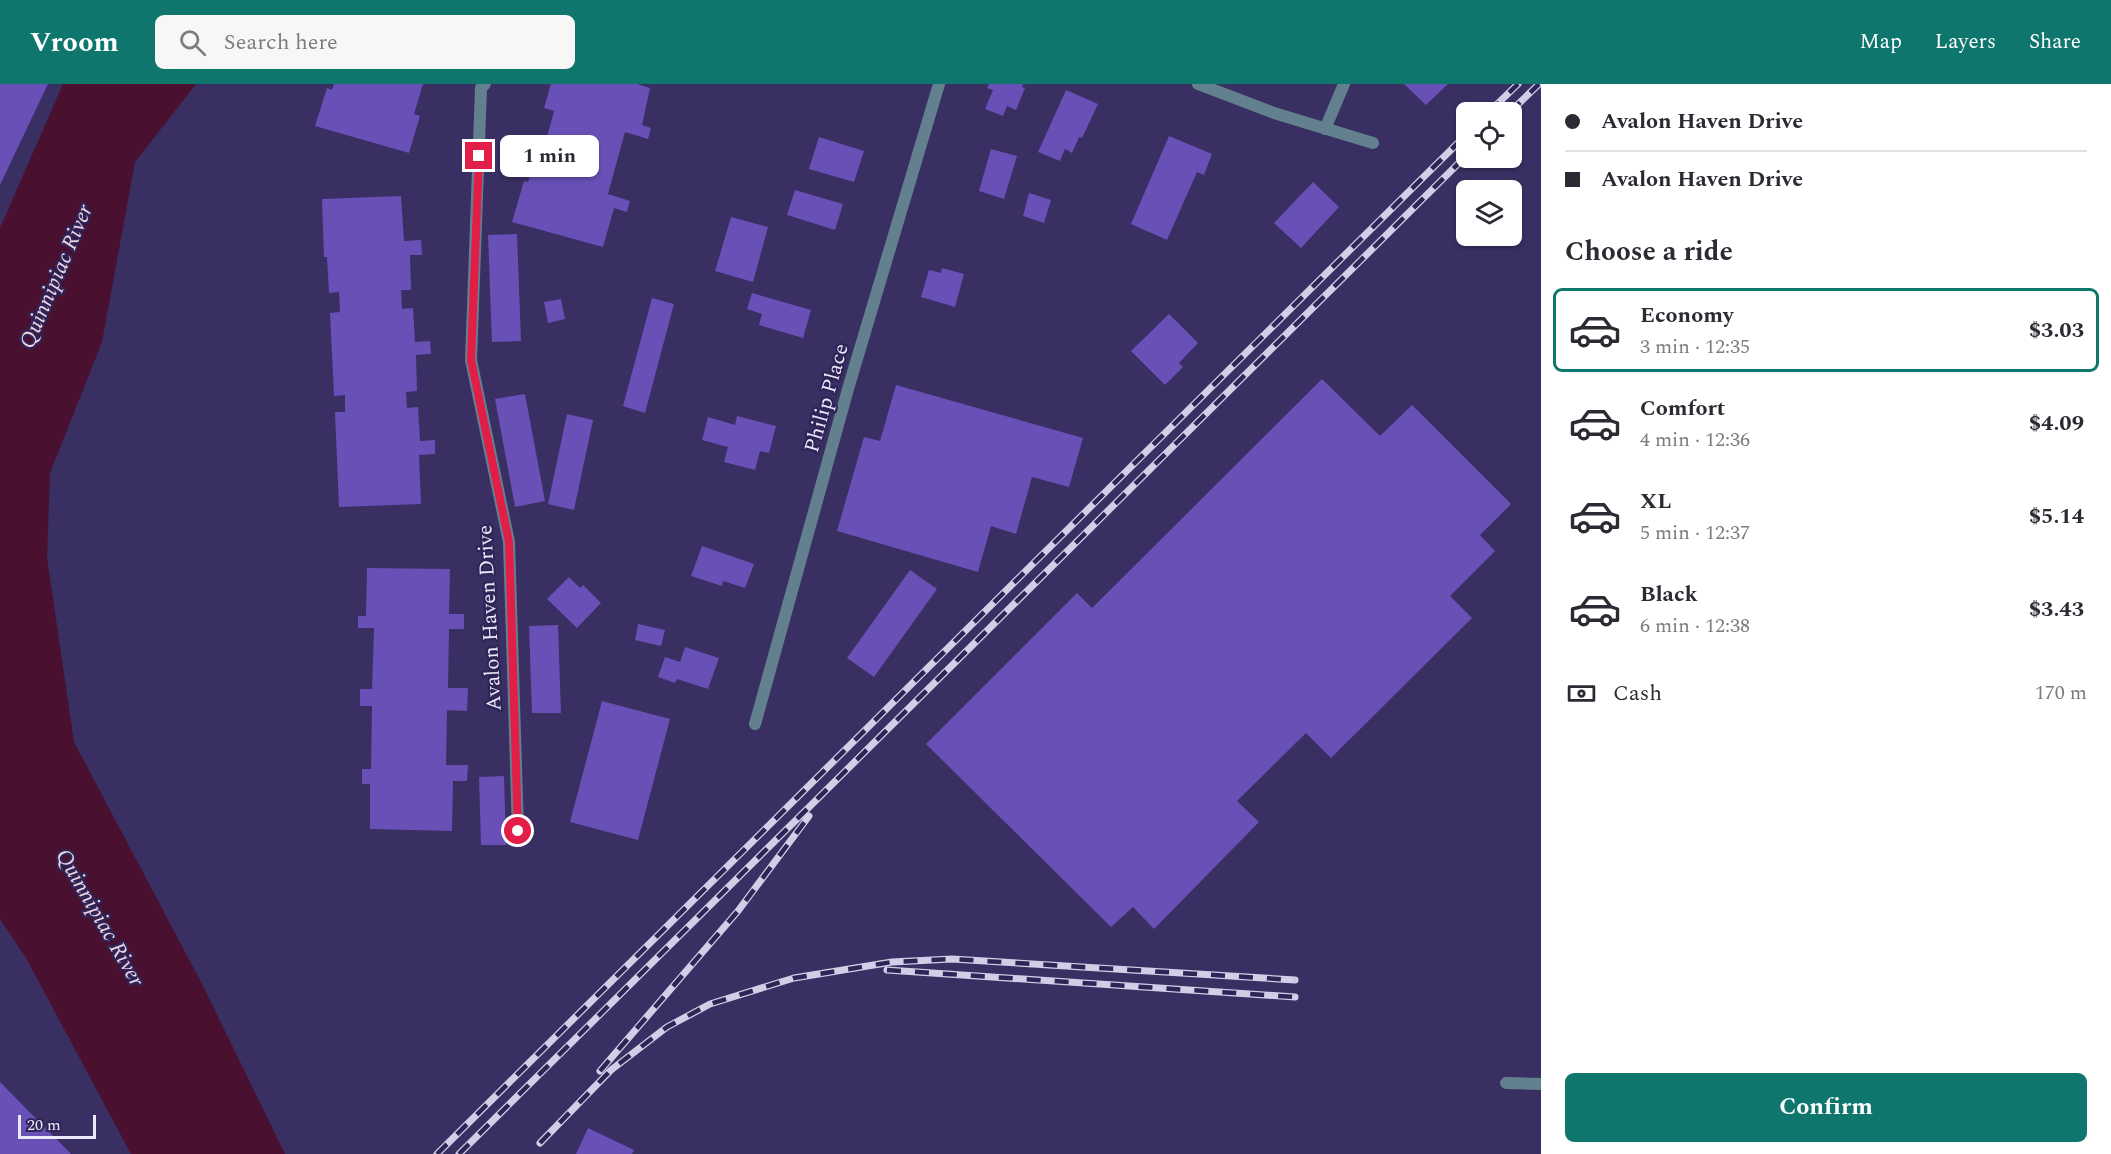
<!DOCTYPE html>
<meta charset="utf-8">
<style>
body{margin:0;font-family:Spectral,serif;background:#f7f7f7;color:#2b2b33;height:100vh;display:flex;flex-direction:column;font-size:22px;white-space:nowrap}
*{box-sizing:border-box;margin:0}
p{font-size:20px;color:#7c7c81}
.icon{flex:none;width:33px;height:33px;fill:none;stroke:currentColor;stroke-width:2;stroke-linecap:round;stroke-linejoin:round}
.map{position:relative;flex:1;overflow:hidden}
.details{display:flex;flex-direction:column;background:#fff;width:570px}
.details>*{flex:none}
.banner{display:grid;align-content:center;height:132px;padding:0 24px;background:#fff}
.fabs{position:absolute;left:1456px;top:18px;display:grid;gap:12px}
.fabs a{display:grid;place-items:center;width:66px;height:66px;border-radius:9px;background:#fff;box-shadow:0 2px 4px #0004;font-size:30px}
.scale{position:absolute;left:18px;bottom:15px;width:78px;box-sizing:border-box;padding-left:6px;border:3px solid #eae8fc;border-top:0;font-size:16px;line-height:21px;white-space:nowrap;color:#eae8fc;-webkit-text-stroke:4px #2f2456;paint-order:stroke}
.end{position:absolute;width:27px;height:27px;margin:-14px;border:8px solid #e11d48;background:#fff;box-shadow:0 0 0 3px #fff}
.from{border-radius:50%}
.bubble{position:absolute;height:42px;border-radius:9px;background:#fff;box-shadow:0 2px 4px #0004;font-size:20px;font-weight:700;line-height:42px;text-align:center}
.banner b{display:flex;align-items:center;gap:21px;height:57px;font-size:22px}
.banner b+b{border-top:2px solid #e1e1e2}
.banner i{width:15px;height:15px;background:#2b2b33}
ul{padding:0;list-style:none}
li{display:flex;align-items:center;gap:18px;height:84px;margin:0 12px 9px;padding:0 12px;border:3px solid transparent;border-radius:9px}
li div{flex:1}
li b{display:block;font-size:22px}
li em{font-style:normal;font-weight:700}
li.current{border-color:#0f766e}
li>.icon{width:54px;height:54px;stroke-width:1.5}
h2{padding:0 24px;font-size:27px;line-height:72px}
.pay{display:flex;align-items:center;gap:15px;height:66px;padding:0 24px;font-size:22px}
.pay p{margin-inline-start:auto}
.cta{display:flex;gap:12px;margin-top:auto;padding:12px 24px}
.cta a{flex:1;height:69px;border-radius:9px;background:#0f766e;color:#fff;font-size:24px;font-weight:700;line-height:69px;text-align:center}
header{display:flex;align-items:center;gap:36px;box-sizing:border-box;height:84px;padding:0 30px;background:#0f766e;color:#fff}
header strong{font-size:28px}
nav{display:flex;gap:33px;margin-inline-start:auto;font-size:21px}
.search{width:420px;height:54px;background:#f7f7f7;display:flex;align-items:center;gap:15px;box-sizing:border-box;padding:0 21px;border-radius:9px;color:#7c7c81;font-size:22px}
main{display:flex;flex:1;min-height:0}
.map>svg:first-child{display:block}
.water{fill:#49102f}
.building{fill:#6850b6}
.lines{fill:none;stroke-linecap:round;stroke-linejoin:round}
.service{stroke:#63808e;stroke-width:12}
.minor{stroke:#63808e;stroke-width:12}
.rail-casing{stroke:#d2cee7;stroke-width:7}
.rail{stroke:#2f2456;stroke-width:4.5;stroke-dasharray:14;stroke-linecap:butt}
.route{stroke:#e11d48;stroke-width:8}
.labels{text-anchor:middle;stroke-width:4.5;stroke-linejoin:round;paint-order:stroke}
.street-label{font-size:21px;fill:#eae8fc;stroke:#2f2456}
.water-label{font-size:22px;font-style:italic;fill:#f3d5e2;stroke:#2f2456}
</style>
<header>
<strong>Vroom</strong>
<div class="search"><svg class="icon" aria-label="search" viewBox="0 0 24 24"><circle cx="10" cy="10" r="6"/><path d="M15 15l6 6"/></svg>Search here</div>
<nav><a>Map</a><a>Layers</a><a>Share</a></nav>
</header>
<main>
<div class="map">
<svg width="1541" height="1070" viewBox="0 0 1541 1070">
<rect width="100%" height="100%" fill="#392f62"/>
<!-- water -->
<path class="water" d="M63 0H196L135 78 102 258 50 389 47 474 74 658 202 900 285 1070H131L26 874 0 835V144Z"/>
<!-- building -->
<path class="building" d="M0 0H48L0 101Z
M334 0H423L414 30 420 32 409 69 315 42 327 4 332 6Z
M551 0H637L650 4 642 41 651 44 648 55 625 48 608 110 630 117 627 128 614 124 603 163 512 138 524 97 528 98 531 88 537 90 554 27 544 24Z
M989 0H1023L1022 3 1025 4 1016 26 1007 22 1003 32 985 25 993 6 987 4Z
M1404 0H1448L1426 21Z
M1066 6 1098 20 1082 54 1079 53 1072 69 1065 65 1060 77 1038 68Z
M1169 52 1212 70 1204 91 1197 88 1167 156 1131 140Z
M819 53 864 67 854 98 809 85Z
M991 65 1017 72 1004 115 979 107Z
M1313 98 1339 123 1301 164 1274 139Z
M795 106 843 120 835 146 787 131Z
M1029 109 1051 116 1044 139 1023 132Z
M401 112 404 157 421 156 422 171H410L411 206H401L402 225 413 224 415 258 430 257 431 270 416 271 417 307 406 308 407 324 418 323 420 357 435 356V370L419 371 421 420 339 423 335 328H345V311L334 312 330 229 340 228 339 208 329 209 327 173H324L322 115Z
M731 133 768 143 753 198 715 187Z
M517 150 521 257 492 258 488 151Z
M942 184 964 190 955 223 921 213 929 186 941 189Z
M752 209 811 226 803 254 759 241 762 230 747 225Z
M652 214 674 220 645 329 623 322Z
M561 215 565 235 548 239 544 218Z
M1169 230 1198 259 1179 279 1183 283 1165 301 1131 267Z
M1322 295 1380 352 1412 321 1511 420 1480 451 1495 467 1450 512 1472 534 1331 674 1306 649 1237 717 1259 738 1154 845 1133 823 1111 843 926 660 1077 509 1092 524Z
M896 301 1083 354 1069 403 1032 393 1016 450 991 442 978 488 837 447 864 353 880 357Z
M525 310 545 417 515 423 495 315Z
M567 330 593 336 574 426 548 420Z
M737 332 776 342 769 369 760 367 755 386 724 378 728 363 702 356 708 333 735 341Z
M702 462 754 480 745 504 723 497 722 502 691 492Z
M367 484 450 485 449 530H464V545H449L448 604H468L467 627 447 626 446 681H468L467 697H453L452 747 370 745V700H362V685H371L372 622H360V605H372L374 544H358V532H366Z
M910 486 937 505 874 593 847 574Z
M569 493 580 504 583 501 601 519 577 544 547 515Z
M638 540 665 546 661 562 635 556Z
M558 541 561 629H532L529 542Z
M685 563 719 574 708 605 677 595 675 599 658 593 665 573 680 578Z
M602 617 670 635 638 756 570 738Z
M504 692 506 761H481L479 693Z
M0 998 71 1070H0Z
M588 1044 634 1066 632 1070H576Z"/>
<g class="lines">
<!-- service -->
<path class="service" d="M1325 45 1344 0
M1506 999 1541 1000"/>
<!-- minor -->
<path class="minor" d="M485 0 481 4 471 276 509 458 518 747
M1198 0 1274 29 1373 59
M755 640 848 305 939 0"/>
<!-- rail casing -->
<g class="rail-casing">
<path id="rail" d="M1489 28 1518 0
M1510 28 1539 0
M887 886 1295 913
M600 987 738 827 809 732
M540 1059 611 986 667 943 710 920 794 894 892 878 952 875 1295 896
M437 1070 1467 50
M459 1070 1467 71"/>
</g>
<!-- rail -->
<use href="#rail" class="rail"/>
</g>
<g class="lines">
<!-- route -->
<path class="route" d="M479 72 471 276 509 458 518 747"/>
</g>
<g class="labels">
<!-- street labels -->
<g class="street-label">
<text transform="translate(826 314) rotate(-74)" y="7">Philip Place</text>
<text transform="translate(489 534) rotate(-93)" y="7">Avalon Haven Drive</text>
</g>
<!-- water labels -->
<g class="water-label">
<text transform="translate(55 192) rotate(-67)" y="8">Quinnipiac River</text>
<text transform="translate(101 833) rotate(60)" y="8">Quinnipiac River</text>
</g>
</g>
</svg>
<div class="fabs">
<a><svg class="icon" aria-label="locate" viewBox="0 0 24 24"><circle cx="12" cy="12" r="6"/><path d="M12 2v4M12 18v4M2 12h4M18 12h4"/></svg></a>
<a><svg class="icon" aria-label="layers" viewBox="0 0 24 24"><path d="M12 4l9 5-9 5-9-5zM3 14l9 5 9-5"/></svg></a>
</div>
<div class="scale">20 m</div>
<i class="end from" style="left:518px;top:747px"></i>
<i class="end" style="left:479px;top:72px"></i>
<div class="bubble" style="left:500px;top:51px;width:99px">1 min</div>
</div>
<section class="details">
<div class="banner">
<b><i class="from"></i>Avalon Haven Drive</b>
<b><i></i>Avalon Haven Drive</b>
</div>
<h2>Choose a ride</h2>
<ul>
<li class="current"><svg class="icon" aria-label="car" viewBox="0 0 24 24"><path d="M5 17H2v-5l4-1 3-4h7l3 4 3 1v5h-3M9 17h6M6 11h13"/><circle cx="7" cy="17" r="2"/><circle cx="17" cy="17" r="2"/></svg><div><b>Economy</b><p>3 min · 12:35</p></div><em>$3.03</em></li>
<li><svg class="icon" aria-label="car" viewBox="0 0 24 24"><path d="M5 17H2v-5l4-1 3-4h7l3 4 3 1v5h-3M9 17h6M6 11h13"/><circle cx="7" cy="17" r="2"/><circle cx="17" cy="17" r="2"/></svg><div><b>Comfort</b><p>4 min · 12:36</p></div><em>$4.09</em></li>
<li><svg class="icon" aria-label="car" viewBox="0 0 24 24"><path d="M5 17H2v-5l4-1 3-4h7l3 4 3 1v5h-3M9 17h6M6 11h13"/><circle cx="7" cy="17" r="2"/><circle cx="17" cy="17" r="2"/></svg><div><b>XL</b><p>5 min · 12:37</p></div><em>$5.14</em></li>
<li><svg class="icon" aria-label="car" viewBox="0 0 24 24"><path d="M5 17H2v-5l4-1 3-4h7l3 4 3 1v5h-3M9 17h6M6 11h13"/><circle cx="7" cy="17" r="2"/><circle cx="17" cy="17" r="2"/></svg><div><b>Black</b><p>6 min · 12:38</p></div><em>$3.43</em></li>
</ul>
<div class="pay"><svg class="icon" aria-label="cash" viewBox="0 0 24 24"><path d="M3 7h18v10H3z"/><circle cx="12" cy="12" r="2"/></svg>Cash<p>170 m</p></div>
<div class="cta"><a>Confirm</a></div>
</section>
</main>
